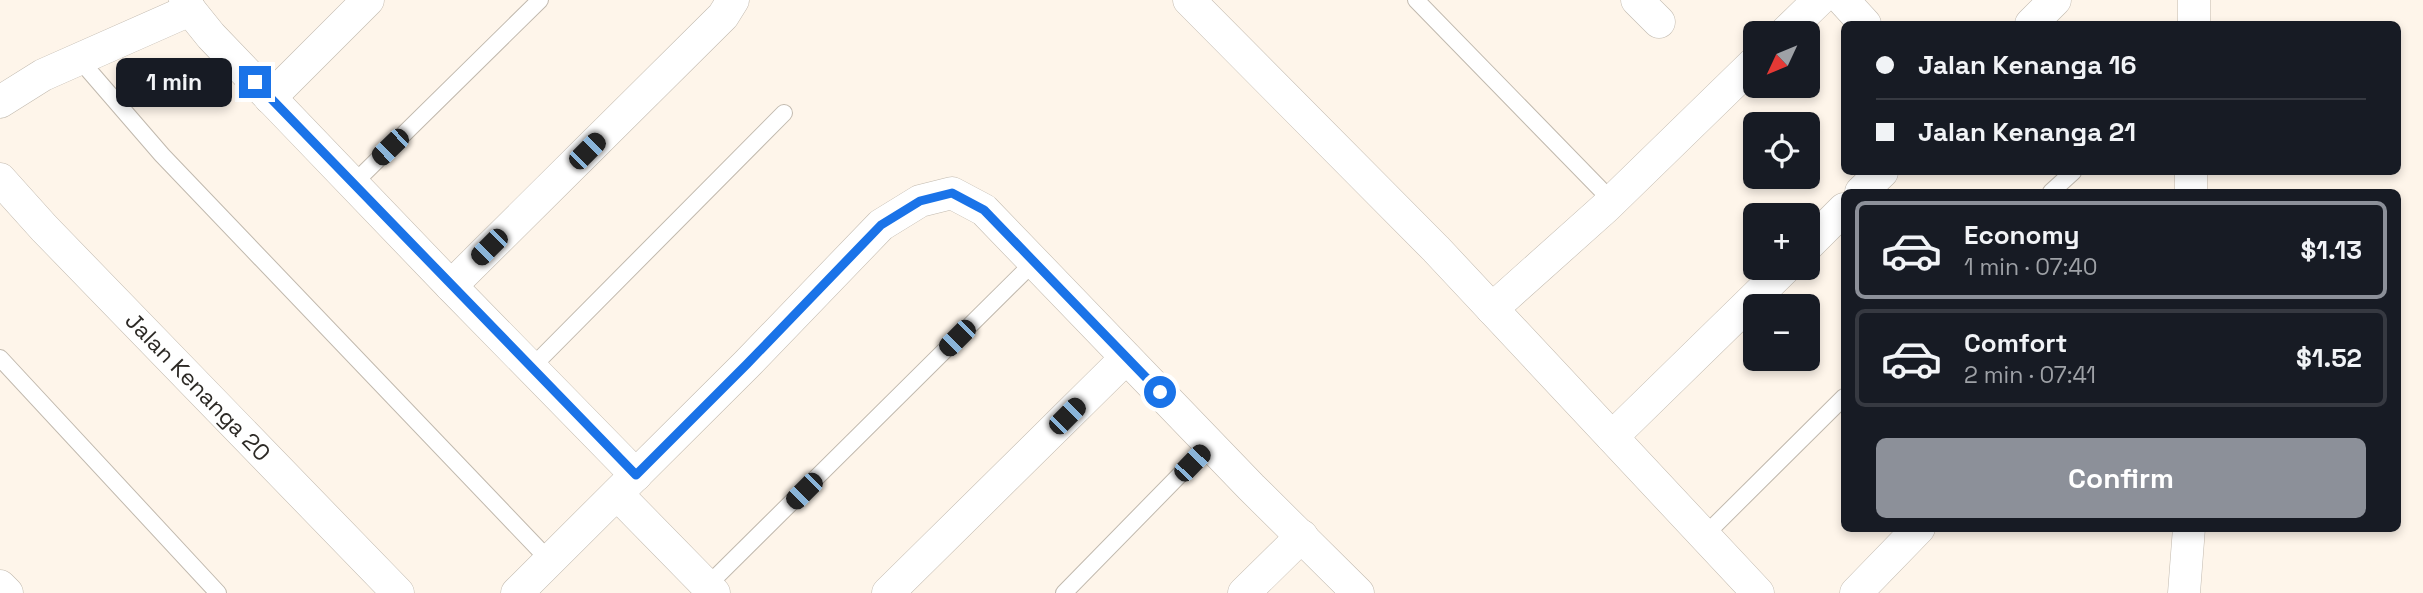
<!DOCTYPE html>
<meta charset="utf-8">
<style>
body{margin:0;font-family:"Space Grotesk",sans-serif;background:#242831;color:#f1f3f6;height:100vh;display:flex;flex-direction:column;font-size:26px;white-space:nowrap}
*{box-sizing:border-box;margin:0}
p{font-size:23px;color:#9ea1a6}
.icon{flex:none;width:38px;height:38px;fill:none;stroke:currentColor;stroke-width:2;stroke-linecap:round;stroke-linejoin:round}
.map{position:relative;flex:1;overflow:hidden}
.sheet{position:absolute;left:1841px;top:189px;width:560px;height:343px;display:flex;flex-direction:column;background:#171b24;border-radius:10px;box-shadow:0 4px 10px #0003}
.sheet>*{flex:none}
.top-card{position:absolute;left:1841px;top:21px;width:560px;height:154px;border-radius:10px;box-shadow:0 4px 10px #0003;display:grid;align-content:center;height:154px;padding:0 35px;background:#171b24}
.needle{width:46px;rotate:226deg}
.buttons{position:absolute;left:1743px;top:21px;display:grid;gap:14px}
.buttons a{display:grid;place-items:center;width:77px;height:77px;border-radius:10px;background:#171b24;box-shadow:0 4px 10px #0003;font-size:35px}
.end{position:absolute;width:32px;height:32px;margin:-16px;border:9px solid #1a73e8;background:#fff;box-shadow:0 0 0 4px #fff}
.from{border-radius:50%}
.bubble{position:absolute;height:49px;border-radius:10px;background:#171b24;box-shadow:0 4px 10px #0003;font-size:23px;font-weight:700;line-height:49px;text-align:center}
.car{position:absolute;width:21px;height:42px;margin:-21px -10px;border-radius:9px;box-shadow:0 0 5px 2px #0007;background:linear-gradient(#222 24%,#8ab4d8 0 40%,#222 0 76%,#8ab4d8 0 86%,#222 0)}
.top-card b{display:flex;align-items:center;gap:24px;height:66px;font-size:26px}
.top-card b+b{border-top:2px solid #363941}
.top-card i{width:18px;height:18px;background:#f1f3f6}
ul{padding:12px 0 0;list-style:none}
li{display:flex;align-items:center;gap:21px;height:98px;margin:0 14px 10px;padding:0 21px;border:4px solid #363941;border-radius:10px}
li div{flex:1}
li b{display:block;font-size:26px}
li em{font-style:normal;font-weight:700}
li.active{border-color:#8c9099}
li>.icon{width:63px;height:63px;stroke-width:1.5}
.button{display:flex;gap:14px;margin-top:auto;padding:14px 35px}
.button a{flex:1;height:80px;border-radius:10px;background:#8c9099;color:#fff;font-size:28px;font-weight:700;line-height:80px;text-align:center}
.map>svg:first-child{display:block}
.lines{fill:none;stroke-linecap:round;stroke-linejoin:round}
.lane-casing{stroke:#c1b9ae;stroke-width:18}
.street-casing{stroke:#c1b9ae;stroke-width:33}
.lane{stroke:#fff;stroke-width:16}
.street{stroke:#fff;stroke-width:32}
.route{stroke:#1a73e8;stroke-width:9}
.labels{text-anchor:middle;stroke-width:7;stroke-linejoin:round;paint-order:stroke}
.street-label{font-size:23px;fill:#2d2a26;stroke:#fff}
</style>
<div class="map">
<svg width="2423" height="593" viewBox="0 0 2423 593">
<rect width="100%" height="100%" fill="#fef5ea"/>
<g class="lines">
<!-- lane casing -->
<g class="lane-casing">
<path id="lane" d="M1416 0 1612 201
M79 59 162 155 550 561
M353 184 540 0
M2051 192 2073 172
M0 358 218 593
M531 368 784 113
M1704 536 1844 397
M705 588 1034 262
M1064 593 1210 444"/>
</g>
<!-- street casing -->
<g class="street-casing">
<g id="street">
<path d="M185 0 190 10 211 36 451 286 636 475"/>
<path d="M1189 0 1436 249 1758 593"/>
<path d="M1637 0 1659 22"/>
<path d="M1843 0 1865 24"/>
<path d="M2194 0V24"/>
<path d="M2031 24 2055 0"/>
<path d="M1785 33 1819 0"/>
<path d="M270 98 368 0"/>
<path d="M0 102 43 75 190 10"/>
<path id="s1" d="M0 179 44 228 398 593"/>
<path d="M1861 192 1882 172"/>
<path d="M2191 192V172"/>
<path d="M1808 245 1844 209"/>
<path d="M451 286 723 16 733 0"/>
<path d="M1492 309 1606 207 1755 62"/>
<path d="M1612 437 1785 268"/>
<path d="M617 494 714 593"/>
<path d="M0 586 7 593"/>
<path d="M517 593 747 364 881 225 920 201 952 193 984 210 1251 487 1358 593"/>
<path d="M888 593 1126 358"/>
<path d="M1244 593 1302 536"/>
<path d="M1856 593 1919 528"/>
<path d="M2184 593 2189 528"/>
</g>
</g>
<!-- lane -->
<use href="#lane" class="lane"/>
<!-- street -->
<use href="#street" class="street"/>
</g>
<g class="lines">
<!-- route -->
<path class="route" d="M255 82 636 475 747 364 881 225 920 201 952 193 984 210 1160 392"/>
</g>
<g class="labels">
<!-- street labels -->
<g class="street-label">
<text dy="8" stroke="none"><textPath href="#s1" startOffset="287">Jalan Kenanga 20</textPath></text>
</g>
</g>
</svg>
<div class="buttons">
<a><svg class="needle" viewBox="-14 -14 28 28"><path d="M0-13l5 13h-10z" fill="#e53935"/><path d="M0 13l5-13h-10z" fill="#9ea1a6"/></svg></a>
<a><svg class="icon" aria-label="locate" viewBox="0 0 24 24"><circle cx="12" cy="12" r="6"/><path d="M12 2v4M12 18v4M2 12h4M18 12h4"/></svg></a>
<a>+</a>
<a>−</a>
</div>
<i class="end from" style="left:1160px;top:392px"></i>
<i class="end" style="left:255px;top:82px"></i>
<div class="bubble" style="left:116px;top:58px;width:116px">1 min</div>
<i class="car" style="left:390px;top:147px;rotate:226deg"></i>
<i class="car" style="left:587px;top:151px;rotate:45deg"></i>
<i class="car" style="left:489px;top:247px;rotate:225deg"></i>
<i class="car" style="left:957px;top:338px;rotate:225deg"></i>
<i class="car" style="left:1067px;top:416px;rotate:45deg"></i>
<i class="car" style="left:1192px;top:463px;rotate:44deg"></i>
<i class="car" style="left:804px;top:491px;rotate:225deg"></i>
<div class="top-card">
<b><i class="from"></i>Jalan Kenanga 16</b>
<b><i></i>Jalan Kenanga 21</b>
</div>
<section class="sheet">
<ul>
<li class="active"><svg class="icon" aria-label="car" viewBox="0 0 24 24"><path d="M5 17H2v-5l4-1 3-4h7l3 4 3 1v5h-3M9 17h6M6 11h13"/><circle cx="7" cy="17" r="2"/><circle cx="17" cy="17" r="2"/></svg><div><b>Economy</b><p>1 min · 07:40</p></div><em>$1.13</em></li>
<li><svg class="icon" aria-label="car" viewBox="0 0 24 24"><path d="M5 17H2v-5l4-1 3-4h7l3 4 3 1v5h-3M9 17h6M6 11h13"/><circle cx="7" cy="17" r="2"/><circle cx="17" cy="17" r="2"/></svg><div><b>Comfort</b><p>2 min · 07:41</p></div><em>$1.52</em></li>
</ul>
<div class="button"><a>Confirm</a></div>
</section>
</div>
